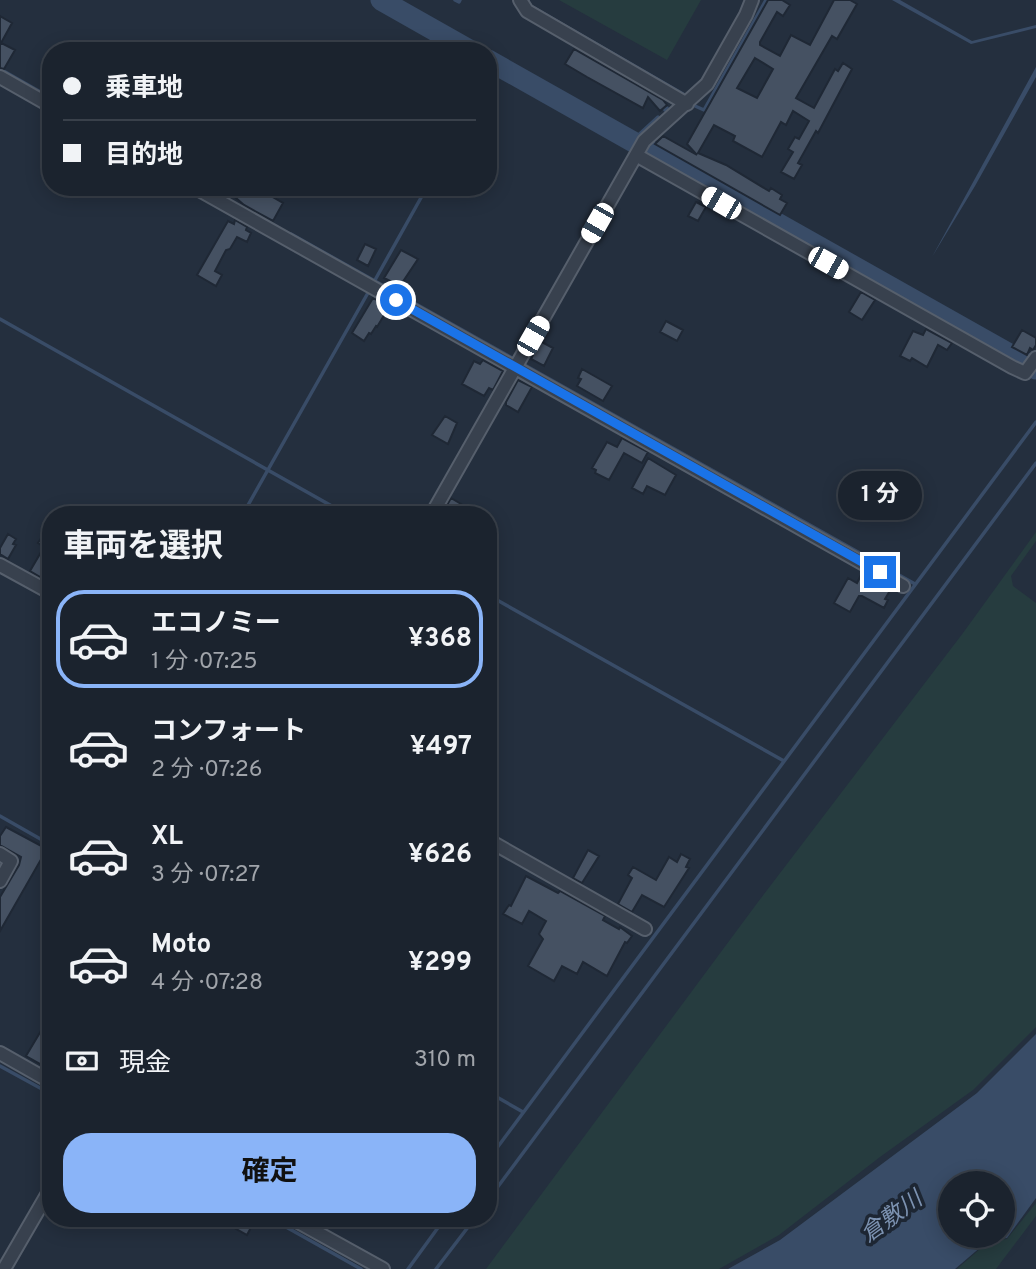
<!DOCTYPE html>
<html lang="ja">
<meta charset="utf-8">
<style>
body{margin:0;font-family:Overpass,"Noto Sans JP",sans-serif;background:#282f3a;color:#f1f3f6;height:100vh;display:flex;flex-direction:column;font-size:26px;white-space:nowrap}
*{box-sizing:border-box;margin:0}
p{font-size:23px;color:#a0a4aa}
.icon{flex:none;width:38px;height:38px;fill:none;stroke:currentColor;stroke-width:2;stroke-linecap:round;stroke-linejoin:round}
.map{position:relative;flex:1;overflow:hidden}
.drawer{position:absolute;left:42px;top:506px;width:455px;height:721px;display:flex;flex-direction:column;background:#1b232e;border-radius:28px;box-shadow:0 4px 18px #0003,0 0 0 2px #39404a}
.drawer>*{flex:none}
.hud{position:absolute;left:42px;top:42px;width:455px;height:154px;border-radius:28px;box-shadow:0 4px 18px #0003,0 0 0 2px #39404a;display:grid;align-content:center;height:154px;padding:0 21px;background:#1b232e}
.buttons{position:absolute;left:938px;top:1171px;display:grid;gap:14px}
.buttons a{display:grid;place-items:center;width:77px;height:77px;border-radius:50%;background:#1b232e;box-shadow:0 4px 18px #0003,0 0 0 2px #39404a;font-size:35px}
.end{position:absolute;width:32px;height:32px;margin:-16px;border:9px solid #1a73e8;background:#fff;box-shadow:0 0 0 4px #fff}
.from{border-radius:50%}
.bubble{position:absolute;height:49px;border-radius:24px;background:#1b232e;box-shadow:0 4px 18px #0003,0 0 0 2px #39404a;font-size:23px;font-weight:700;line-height:49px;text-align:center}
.car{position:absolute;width:21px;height:42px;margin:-21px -10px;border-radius:9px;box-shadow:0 0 5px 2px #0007;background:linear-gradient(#fff 24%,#345 0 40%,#fff 0 76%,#345 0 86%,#fff 0)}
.hud b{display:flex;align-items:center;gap:24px;height:66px;font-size:26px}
.hud b+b{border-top:2px solid #39404a}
.hud i{width:18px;height:18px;background:#f1f3f6}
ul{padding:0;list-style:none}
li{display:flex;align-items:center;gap:21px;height:98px;margin:0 14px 10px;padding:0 7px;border:4px solid transparent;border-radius:28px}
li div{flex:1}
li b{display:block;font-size:26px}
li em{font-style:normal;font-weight:700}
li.selected{border-color:#8ab4f8}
li>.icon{width:63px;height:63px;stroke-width:1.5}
h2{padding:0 21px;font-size:32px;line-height:84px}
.pay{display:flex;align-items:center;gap:18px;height:77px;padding:0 21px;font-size:26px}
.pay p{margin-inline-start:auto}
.action{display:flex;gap:14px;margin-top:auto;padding:14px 21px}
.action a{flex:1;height:80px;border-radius:28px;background:#8ab4f8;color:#111;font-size:28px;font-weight:700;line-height:80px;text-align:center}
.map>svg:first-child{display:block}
.green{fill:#263c3f}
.water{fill:#394c67;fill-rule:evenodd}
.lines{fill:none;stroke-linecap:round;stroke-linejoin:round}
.stream{stroke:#394c67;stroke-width:3.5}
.river{stroke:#394c67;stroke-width:21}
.building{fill:#455162;stroke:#1f2835;stroke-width:2;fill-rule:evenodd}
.minor-casing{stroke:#565f6c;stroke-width:16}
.minor{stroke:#38414e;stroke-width:12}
.route{stroke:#1a73e8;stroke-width:9}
.labels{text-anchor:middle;stroke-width:7;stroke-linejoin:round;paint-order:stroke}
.water-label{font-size:23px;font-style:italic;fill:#7c92b1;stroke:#1d2633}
</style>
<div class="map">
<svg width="1036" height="1269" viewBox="0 0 1036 1269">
<rect width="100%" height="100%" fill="#242f3e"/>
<!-- green -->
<path class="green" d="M559 0H701L667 60Z
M1036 532V541L1011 576 1013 586 1036 603V1027L973 1090 880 1157 779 1235 719 1269H486L758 902 963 633Z
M1036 1203V1216L996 1269H957L989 1241 1007 1239Z"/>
<!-- water -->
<path class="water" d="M892 0H900L972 41 1036 25V28L971 44Z
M1036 67V77L975 186 932 257Z
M1036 1034V1198L1007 1238 989 1240 955 1269H728L780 1240 977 1093ZM1003 1183V1236H950V1183Z"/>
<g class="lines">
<!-- stream -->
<path class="stream" d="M455 0 459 2 460 0
M528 0 529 5 683 94
M0 69 51 98
M488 80 497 65
M695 106 704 110 766 0
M665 110 667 108
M632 141 658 117
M291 234 915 584
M375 280 427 187
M0 319 346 514
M243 514 369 291
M488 595 784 761
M0 816 51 845
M0 1066 51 1094
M488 1092 523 1112
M488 1160 1036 422
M488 1200 1036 463
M270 1218 361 1269
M408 1269 445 1218
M436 1269 475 1218"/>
<!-- river -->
<path class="river" d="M381 0 471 51
M488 60 1036 369"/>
</g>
<!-- building -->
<path class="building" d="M768 0H782L790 5 783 16 777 12 760 42V45L780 56 791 35 810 45 834 0H850L857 4 837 39 832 36 796 98 814 108 835 69 838 71 843 63 852 69 818 133 816 131 798 163 802 165 794 179 781 172 793 152 788 149 795 137 799 139 809 121 793 111 786 125 781 122 762 157 733 141 735 136 714 125 698 153 726 165 769 191 771 188 782 195 780 199 787 203 780 215 655 144 663 136 697 155 687 144ZM755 58 773 69 757 98 737 88Z
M0 16 12 23 1 43 15 50 4 69 0 68Z
M574 49 663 100 667 105 660 111 648 97 643 108 587 77 565 64Z
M225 187H255L283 203 273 221 244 205 236 198 238 194Z
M696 202 706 207 698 221 688 216Z
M235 220 247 227 246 230 251 233 247 242 237 237 230 249 226 250 215 271 222 275 216 286 197 275 228 221 234 224Z
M365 244 376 249 368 266 357 260Z
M401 250 418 259 400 286 384 278Z
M861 292 875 300 862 320 849 312Z
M373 298 389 307 377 327 376 326 371 334 369 333 364 341 352 333Z
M666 321 683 330 677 341 660 332Z
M926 329 952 343 947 350 938 345 927 367 912 358 910 361 900 356 913 331 923 335Z
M1022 330 1036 338V345L1033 350 1030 348 1027 355 1012 347Z
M540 341 553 348 544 366 531 359Z
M483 360 503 371 493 390 489 388 484 396 462 384 474 361 480 364Z
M582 369 612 386 603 401 577 386 581 379 578 378Z
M518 380 532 387 518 412 506 405V402Z
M445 416 457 423 448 444 432 435Z
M622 438 648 452 642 463 624 453 609 480 595 473 596 470 592 468 607 442 617 447Z
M648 458 676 475 665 495 647 486 643 494 632 488Z
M451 498 461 504 454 514H442Z
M51 523V574L47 581 30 571 44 547 38 543Z
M8 534 16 539 13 544 16 545 8 559 0 554V548Z
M862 573 891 589 885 599 888 600 884 608 862 596H859L850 612 834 603 848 578 857 583Z
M6 827 47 849 0 931V897L19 865 21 857 0 845V836Z
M588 850 599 856 582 883 573 878Z
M681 854 690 859 686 867 689 868 664 907 642 895 632 912 618 904 632 878 628 875 633 867 656 880 669 857 677 862Z
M526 876 558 893 560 891 605 916 603 920 619 929 620 927 632 936 627 943 625 942 607 976 583 962 577 974 562 966 554 981 528 966 543 939 539 934 546 921 529 911 522 924 503 914 509 905 511 906Z
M51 1014V1070L26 1056Z
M217 1218H256L247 1235Z"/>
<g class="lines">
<!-- minor casing -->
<g class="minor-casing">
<path id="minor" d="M520 0 527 11 687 104
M0 77 51 106
M636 155 1012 367 1025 373 1036 358
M194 187 903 586
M432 514 644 141 707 84 746 15 752 0
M0 565 51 593
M488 840 645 929
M0 854 11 861 0 881
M0 1053 51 1082
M291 1218 383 1269
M4 1269 51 1188"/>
</g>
<!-- minor -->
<use href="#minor" class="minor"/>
</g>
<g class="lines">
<!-- route -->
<path class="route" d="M396 300 880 572"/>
</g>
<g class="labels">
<!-- water labels -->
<g class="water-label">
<text transform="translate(891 1216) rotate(-36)" y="8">倉敷川</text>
</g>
</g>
</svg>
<div class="buttons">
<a><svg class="icon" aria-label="locate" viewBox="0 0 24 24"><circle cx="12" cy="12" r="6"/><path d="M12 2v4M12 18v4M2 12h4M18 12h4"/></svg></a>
</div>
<i class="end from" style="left:396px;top:300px"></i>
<i class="end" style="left:880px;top:572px"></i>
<div class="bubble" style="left:838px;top:471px;width:84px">1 分</div>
<i class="car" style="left:721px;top:203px;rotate:300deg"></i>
<i class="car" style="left:597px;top:223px;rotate:210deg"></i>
<i class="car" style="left:828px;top:263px;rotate:119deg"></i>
<i class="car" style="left:533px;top:336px;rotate:30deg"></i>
<div class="hud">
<b><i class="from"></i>乗車地</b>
<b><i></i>目的地</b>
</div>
<section class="drawer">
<h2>車両を選択</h2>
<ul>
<li class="selected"><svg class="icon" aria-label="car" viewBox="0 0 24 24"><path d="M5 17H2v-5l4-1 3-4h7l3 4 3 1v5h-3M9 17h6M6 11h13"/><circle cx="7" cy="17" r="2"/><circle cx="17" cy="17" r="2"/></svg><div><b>エコノミー</b><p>1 分 · 07:25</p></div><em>¥368</em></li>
<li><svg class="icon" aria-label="car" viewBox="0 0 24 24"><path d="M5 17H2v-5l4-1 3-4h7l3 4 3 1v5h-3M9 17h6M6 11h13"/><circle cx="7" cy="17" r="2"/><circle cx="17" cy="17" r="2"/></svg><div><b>コンフォート</b><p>2 分 · 07:26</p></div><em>¥497</em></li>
<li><svg class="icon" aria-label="car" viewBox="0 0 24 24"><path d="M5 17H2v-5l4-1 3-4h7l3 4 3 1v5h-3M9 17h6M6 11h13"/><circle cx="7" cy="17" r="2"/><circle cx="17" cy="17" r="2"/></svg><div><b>XL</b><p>3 分 · 07:27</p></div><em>¥626</em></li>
<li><svg class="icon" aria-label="car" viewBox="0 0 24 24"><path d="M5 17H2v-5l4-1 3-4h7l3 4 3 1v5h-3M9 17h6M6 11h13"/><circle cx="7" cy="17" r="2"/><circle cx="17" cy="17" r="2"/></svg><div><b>Moto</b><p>4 分 · 07:28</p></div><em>¥299</em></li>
</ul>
<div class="pay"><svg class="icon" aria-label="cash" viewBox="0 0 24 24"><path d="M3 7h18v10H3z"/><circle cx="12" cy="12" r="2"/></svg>現金<p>310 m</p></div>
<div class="action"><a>確定</a></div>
</section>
</div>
